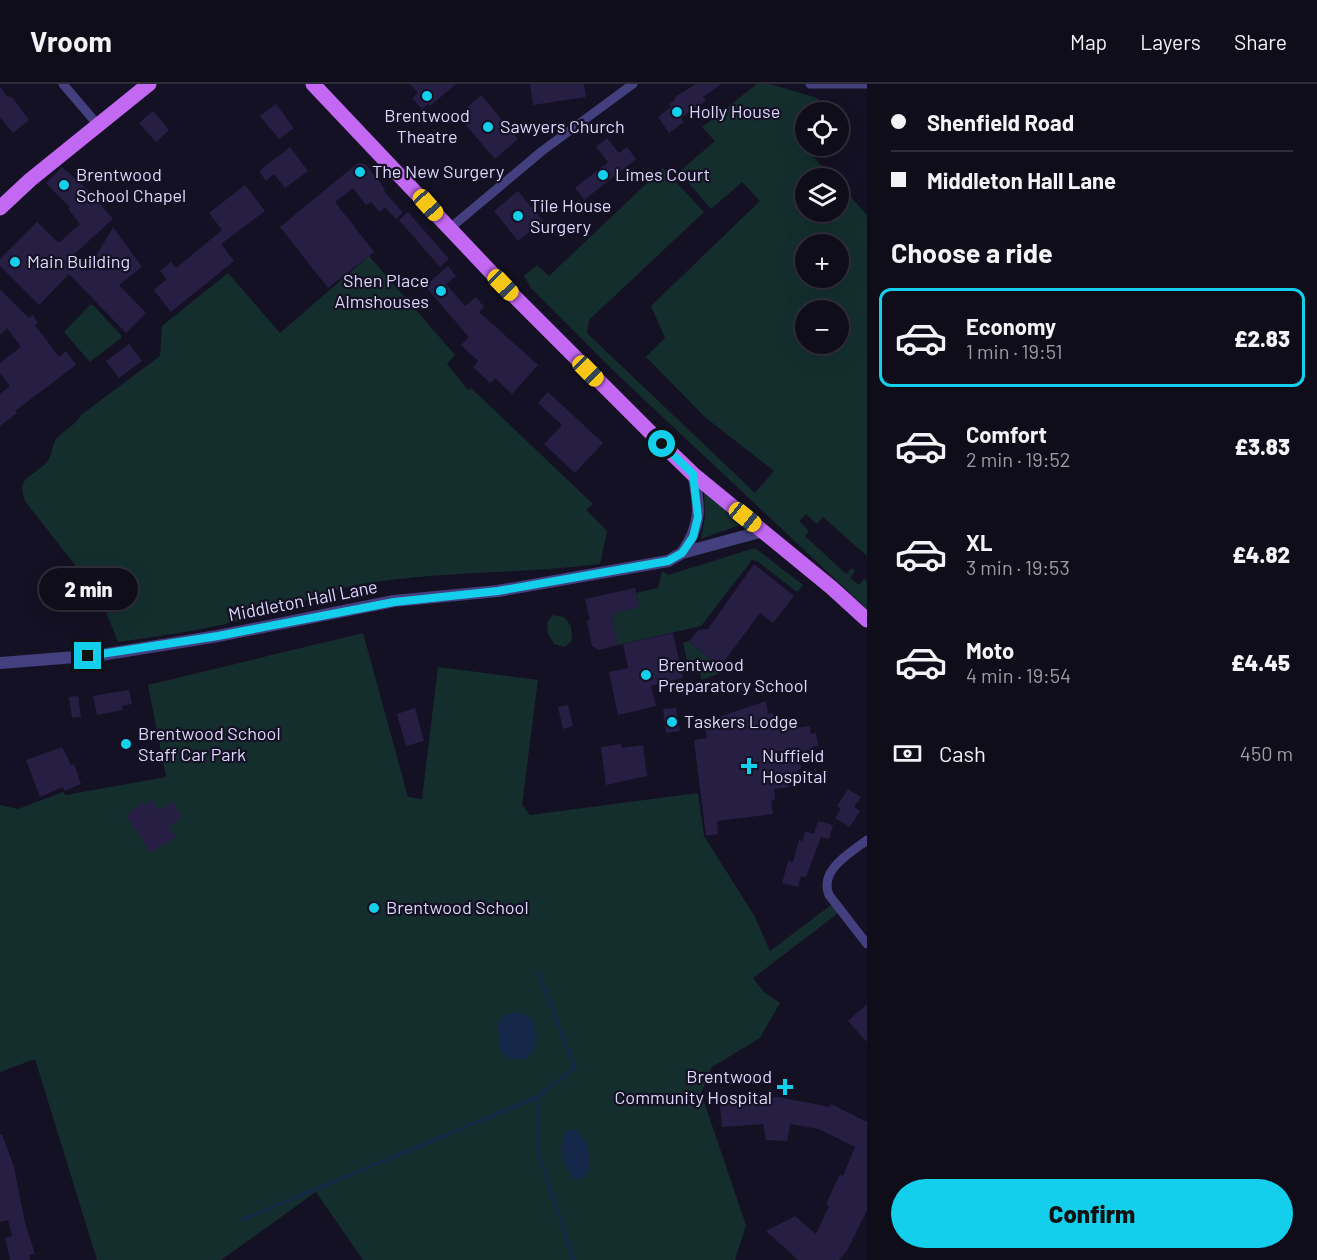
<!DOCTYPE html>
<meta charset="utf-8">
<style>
body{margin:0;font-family:Barlow,sans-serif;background:#1e1b28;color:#f1f3f6;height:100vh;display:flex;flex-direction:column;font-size:22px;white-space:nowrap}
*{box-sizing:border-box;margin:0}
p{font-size:20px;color:#9c9ca3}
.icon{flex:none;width:33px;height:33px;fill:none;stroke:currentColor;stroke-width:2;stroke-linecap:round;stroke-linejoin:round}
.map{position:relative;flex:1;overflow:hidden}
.drawer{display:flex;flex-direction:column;background:#100d1b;width:450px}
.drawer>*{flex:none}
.banner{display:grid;align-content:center;height:132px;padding:0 24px;background:#100d1b}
.buttons{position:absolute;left:795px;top:18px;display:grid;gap:12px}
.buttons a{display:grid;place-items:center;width:54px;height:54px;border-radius:50%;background:#100d1b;box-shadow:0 6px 24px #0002,0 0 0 2px #302d3a;font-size:30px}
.end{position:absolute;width:27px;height:27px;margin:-14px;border:8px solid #14cfeb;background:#111;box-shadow:0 0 0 3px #111}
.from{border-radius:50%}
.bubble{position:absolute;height:42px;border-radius:21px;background:#100d1b;box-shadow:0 6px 24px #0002,0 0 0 2px #302d3a;font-size:20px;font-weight:800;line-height:42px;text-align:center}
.car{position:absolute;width:18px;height:36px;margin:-18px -9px;border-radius:8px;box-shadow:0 0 4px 2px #0007;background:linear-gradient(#f5c518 24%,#345 0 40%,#f5c518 0 76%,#345 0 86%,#f5c518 0)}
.banner b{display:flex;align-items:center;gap:21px;height:57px;font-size:22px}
.banner b+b{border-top:2px solid #302d3a}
.banner i{width:15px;height:15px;background:#f1f3f6}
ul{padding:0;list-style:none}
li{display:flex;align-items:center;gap:18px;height:99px;margin:0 12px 9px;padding:0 12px;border:3px solid transparent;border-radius:12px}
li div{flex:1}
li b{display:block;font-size:22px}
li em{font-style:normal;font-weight:800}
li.on{border-color:#14cfeb}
li>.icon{width:54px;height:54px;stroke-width:1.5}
h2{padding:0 24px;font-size:27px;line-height:72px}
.pay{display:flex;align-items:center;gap:15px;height:66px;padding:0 24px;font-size:22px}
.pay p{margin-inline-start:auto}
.button{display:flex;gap:12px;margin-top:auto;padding:12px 24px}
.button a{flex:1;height:69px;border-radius:36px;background:#14cfeb;color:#111;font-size:24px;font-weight:800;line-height:69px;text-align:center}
header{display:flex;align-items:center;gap:36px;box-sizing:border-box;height:84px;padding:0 30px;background:#100d1b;border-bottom:2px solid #302d3a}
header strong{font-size:28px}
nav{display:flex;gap:33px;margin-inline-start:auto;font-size:21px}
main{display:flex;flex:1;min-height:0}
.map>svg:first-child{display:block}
.green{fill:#142e2e;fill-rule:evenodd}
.water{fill:#15284a}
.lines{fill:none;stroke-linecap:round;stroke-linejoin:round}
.stream{stroke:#15284a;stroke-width:3}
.building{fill:#271e44}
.minor{stroke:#44407f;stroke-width:9}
.tertiary{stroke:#44407f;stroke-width:12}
.primary{stroke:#c368f2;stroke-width:15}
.route{stroke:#14cfeb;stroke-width:8}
.poi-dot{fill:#14cfeb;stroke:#151124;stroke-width:2}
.labels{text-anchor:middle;stroke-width:4.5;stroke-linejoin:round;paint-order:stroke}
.poi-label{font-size:18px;fill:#ddd7fc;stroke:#151124;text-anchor:start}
.street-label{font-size:18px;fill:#ddd7fc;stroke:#151124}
</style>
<header>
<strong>Vroom</strong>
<nav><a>Map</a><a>Layers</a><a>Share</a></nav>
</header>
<main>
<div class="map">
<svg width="867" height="1176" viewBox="0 0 867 1176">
<rect width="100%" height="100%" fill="#151124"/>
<!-- green -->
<path class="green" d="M757 0H770L817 14 828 28H806V62H809L806 65 833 94H806V128H838L839 100 867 131V472L823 433 817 440 806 430 799 437 809 447 805 452 846 490 852 484 855 487 850 494 859 501 864 495 867 498V525L617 290 531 204 524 192 537 181 549 192 663 84 704 128 589 236 587 249 755 409 774 387 705 333 646 273 665 254 651 222 760 117 742 98 711 125 679 88 715 57 702 43ZM806 160H838V194H806ZM806 226H838V260H806Z
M369 172 455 271 447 280 468 306 471 304 593 420 586 426 607 447 600 480C520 490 436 487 356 501 326 507 299 521 270 529 220 543 170 551 118 558L100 513 25 417C16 393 31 394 45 380 53 373 51 361 57 354 65 345 75 342 81 331L160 272 162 242 228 189 280 249Z
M90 221H93L121 251V254L90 278 64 248Z
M704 407 745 439 701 455 705 432Z
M755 464 803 501 797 508 757 477 752 476 701 542 618 561 611 530 639 523 636 509 658 504 662 487 668 491Z
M553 531 564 533 571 542 572 556 565 563 554 560 548 550 547 538Z
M363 549 408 713 422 715 438 583 538 596 522 721 530 731 698 709 704 752 754 831 770 867 835 818 841 827 753 894 764 908 780 919 760 954 712 983 701 1009 746 1141 735 1176H363L316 1108 221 1176H97L35 975 0 988V721L18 725 63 708 66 711 166 693 148 601Z
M689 557 722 585 719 589 702 596 700 589 689 586 683 559Z"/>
<!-- water -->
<path class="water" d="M517 928 529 932C539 952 540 957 526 975H511L501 968 497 938 508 930Z
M576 1045C589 1058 599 1091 576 1096 561 1081 559 1065 566 1047Z"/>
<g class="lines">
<!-- stream -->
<path class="stream" d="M537 1013V1065L574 1176
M242 1136 537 1013 575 984 538 888"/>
</g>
<!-- building -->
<path class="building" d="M410 0H456L430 22 428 20 422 25 412 14 418 9Z
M530 0H584L586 13 533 21Z
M696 0H721L703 13 706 17 681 34 684 38 669 49 658 33 671 23 669 20 675 16V13Z
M0 3 7 12 12 13 29 36 13 49 0 33Z
M481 11 518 55 495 75 458 32Z
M276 20 294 44 279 55 260 32Z
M153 27 169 46 156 58 139 39Z
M607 54 619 69 627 63 636 75 584 116 575 104 608 78 596 63Z
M290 63 308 87 285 104 274 90 266 97 259 87Z
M358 79 365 80 380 98 385 106 384 107 403 129 396 135 385 123 380 128 371 118 366 121 353 104 335 118 374 168 328 204 280 143Z
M62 83 89 107 113 135 72 172 87 187 113 143 142 183 119 201 146 229 126 249 69 190 39 221 0 182V175L37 138 59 159 80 140 68 125 70 123 46 99Z
M245 101 265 127 221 160 234 177 171 228 154 206 167 195 160 187 171 178 176 184 222 146 209 129Z
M518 107 543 137 518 157 494 127Z
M408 128 449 175 440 183 399 136Z
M448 182 456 192 446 200 465 222 476 213 484 223 479 228 538 281 512 310 495 294 490 299 473 283 478 277 461 261 469 253 425 202Z
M0 205 29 234 33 231 38 239 35 241 59 273 66 267 76 281 15 327 17 329 0 342V310L10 302 0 289V279L21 263 7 244 0 251Z
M129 260 142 277 119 294 106 277Z
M548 308 603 359 575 389 544 360 562 341 538 319Z
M754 480 794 512 773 539 760 529 720 583 689 557 698 546 708 545Z
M635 504 639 523 611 530 618 561 599 566 592 562 587 537 590 536 585 515Z
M673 549 683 594 651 602 656 622 618 631 609 588 628 584 623 560Z
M129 606 132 620 122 622 123 626 97 631 93 612Z
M78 612 81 633 72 634 69 613Z
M766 617 768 630 773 629 775 646 810 642 811 650 816 649 818 662 812 663V666L799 667 801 685 797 686 798 691 789 692V703L774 705 775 716 771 717 773 730 717 737 718 750 706 752 694 656 707 654 704 638Z
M568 621 573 642 563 645 558 623Z
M415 624 424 657 406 662 397 630Z
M676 624 680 647 666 649 663 625Z
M621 660 622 664 643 661 647 692 606 701 601 663Z
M62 663 71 681 74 680 81 700 64 707 63 703 40 713 26 676Z
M848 705 861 713 854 723 860 727 850 743 835 734 841 725 837 722Z
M152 716 159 727 172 718 182 733 169 742 176 752 151 769 126 732 142 718 144 721Z
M818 737 833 741 829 755 821 753 806 793 801 792 798 803 782 799 788 777 793 778 799 756 803 757 805 747 814 750Z
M867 920V958L848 937Z
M778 1013 830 1023 831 1020 867 1038V1126L847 1167 839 1176H798L766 1147 795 1132 816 1150 829 1122 826 1120 840 1090 843 1092 855 1063 819 1045 790 1040 787 1057 766 1056 763 1040 722 1043 720 1022 722 1018Z
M2 1050 14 1083 25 1139 35 1170 29 1171 30 1176H10L5 1154 12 1152 8 1136 0 1138V1051Z"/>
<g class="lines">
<!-- minor -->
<path class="minor" d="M63 0 98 41
M810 0H867
M449 145 542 67 633 0
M867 756C849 770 819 786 829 811L867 860"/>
<!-- tertiary -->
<path class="tertiary" d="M682 469C702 441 700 422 693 390
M0 579 101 571 218 552 394 517 498 507 668 477 682 469 763 447"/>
<!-- primary -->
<path class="primary" d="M313 0 503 201 662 360 693 390 832 504 867 536
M0 124 30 96 149 0"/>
</g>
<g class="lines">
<!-- route -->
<path class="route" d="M88 572 218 552 394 518 498 507 668 477 682 469 693 453 698 433 693 390 662 360"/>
</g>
<!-- markers -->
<g class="poi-dot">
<circle cx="427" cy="12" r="6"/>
<circle cx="677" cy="28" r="6"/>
<circle cx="488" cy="43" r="6"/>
<circle cx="360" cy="88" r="6"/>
<circle cx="603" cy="91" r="6"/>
<circle cx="64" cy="101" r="6"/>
<circle cx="518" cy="132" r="6"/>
<circle cx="15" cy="178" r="6"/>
<circle cx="441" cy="207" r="6"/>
<circle cx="646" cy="591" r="6"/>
<circle cx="672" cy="638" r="6"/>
<circle cx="126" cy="660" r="6"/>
<path d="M746 673h6v6h6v6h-6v6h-6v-6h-6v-6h6z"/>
<circle cx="374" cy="824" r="6"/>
<path d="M782 994h6v6h6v6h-6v6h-6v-6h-6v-6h6z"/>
</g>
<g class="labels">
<!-- poi labels -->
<g class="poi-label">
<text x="689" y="34">Holly House</text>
<text x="427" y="38" text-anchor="middle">Brentwood<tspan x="427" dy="21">Theatre</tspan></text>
<text x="500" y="49">Sawyers Church</text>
<text x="372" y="94">The New Surgery</text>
<text x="76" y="97">Brentwood<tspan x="76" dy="21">School Chapel</tspan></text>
<text x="615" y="97">Limes Court</text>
<text x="530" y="128">Tile House<tspan x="530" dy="21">Surgery</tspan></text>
<text x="27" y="184">Main Building</text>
<text x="429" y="203" text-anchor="end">Shen Place<tspan x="429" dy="21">Almshouses</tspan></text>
<text x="658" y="587">Brentwood<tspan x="658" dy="21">Preparatory School</tspan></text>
<text x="684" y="644">Taskers Lodge</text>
<text x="138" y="656">Brentwood School<tspan x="138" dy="21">Staff Car Park</tspan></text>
<text x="762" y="678">Nuffield<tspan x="762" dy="21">Hospital</tspan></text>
<text x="386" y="830">Brentwood School</text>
<text x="772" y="999" text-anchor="end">Brentwood<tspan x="772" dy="21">Community Hospital</tspan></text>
</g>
<!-- street labels -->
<g class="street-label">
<text transform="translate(303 517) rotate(-11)" y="6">Middleton Hall Lane</text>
</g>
</g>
</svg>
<div class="buttons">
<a><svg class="icon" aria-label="locate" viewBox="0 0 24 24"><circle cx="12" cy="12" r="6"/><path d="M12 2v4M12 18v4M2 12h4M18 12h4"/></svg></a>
<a><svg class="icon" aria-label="layers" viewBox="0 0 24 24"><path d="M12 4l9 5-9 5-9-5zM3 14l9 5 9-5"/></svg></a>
<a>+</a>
<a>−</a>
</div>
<i class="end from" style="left:662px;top:360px"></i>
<i class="end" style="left:88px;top:572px"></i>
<div class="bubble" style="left:39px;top:484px;width:99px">2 min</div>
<i class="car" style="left:428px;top:121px;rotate:138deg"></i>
<i class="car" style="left:503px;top:201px;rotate:136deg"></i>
<i class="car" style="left:588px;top:287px;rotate:135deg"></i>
<i class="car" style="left:745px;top:433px;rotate:129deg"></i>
</div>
<section class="drawer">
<div class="banner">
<b><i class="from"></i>Shenfield Road</b>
<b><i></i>Middleton Hall Lane</b>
</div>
<h2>Choose a ride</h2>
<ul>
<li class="on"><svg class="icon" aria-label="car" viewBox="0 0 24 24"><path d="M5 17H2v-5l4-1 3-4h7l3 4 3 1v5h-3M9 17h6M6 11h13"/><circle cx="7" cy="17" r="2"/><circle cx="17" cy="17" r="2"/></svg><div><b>Economy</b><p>1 min · 19:51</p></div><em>£2.83</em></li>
<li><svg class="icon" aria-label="car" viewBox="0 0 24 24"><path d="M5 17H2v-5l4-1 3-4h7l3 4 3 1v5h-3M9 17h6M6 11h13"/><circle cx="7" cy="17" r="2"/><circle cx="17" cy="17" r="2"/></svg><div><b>Comfort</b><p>2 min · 19:52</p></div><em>£3.83</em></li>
<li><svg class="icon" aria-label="car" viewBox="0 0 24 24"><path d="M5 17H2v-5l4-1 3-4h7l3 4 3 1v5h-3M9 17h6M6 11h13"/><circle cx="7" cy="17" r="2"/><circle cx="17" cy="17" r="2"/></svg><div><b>XL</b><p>3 min · 19:53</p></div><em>£4.82</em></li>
<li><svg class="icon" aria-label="car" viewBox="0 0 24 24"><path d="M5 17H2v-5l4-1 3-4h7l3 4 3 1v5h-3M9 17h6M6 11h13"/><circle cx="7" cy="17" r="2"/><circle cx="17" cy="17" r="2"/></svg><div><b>Moto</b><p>4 min · 19:54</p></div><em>£4.45</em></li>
</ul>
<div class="pay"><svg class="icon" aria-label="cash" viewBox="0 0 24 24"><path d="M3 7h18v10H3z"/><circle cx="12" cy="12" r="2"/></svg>Cash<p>450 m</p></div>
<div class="button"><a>Confirm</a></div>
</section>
</main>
